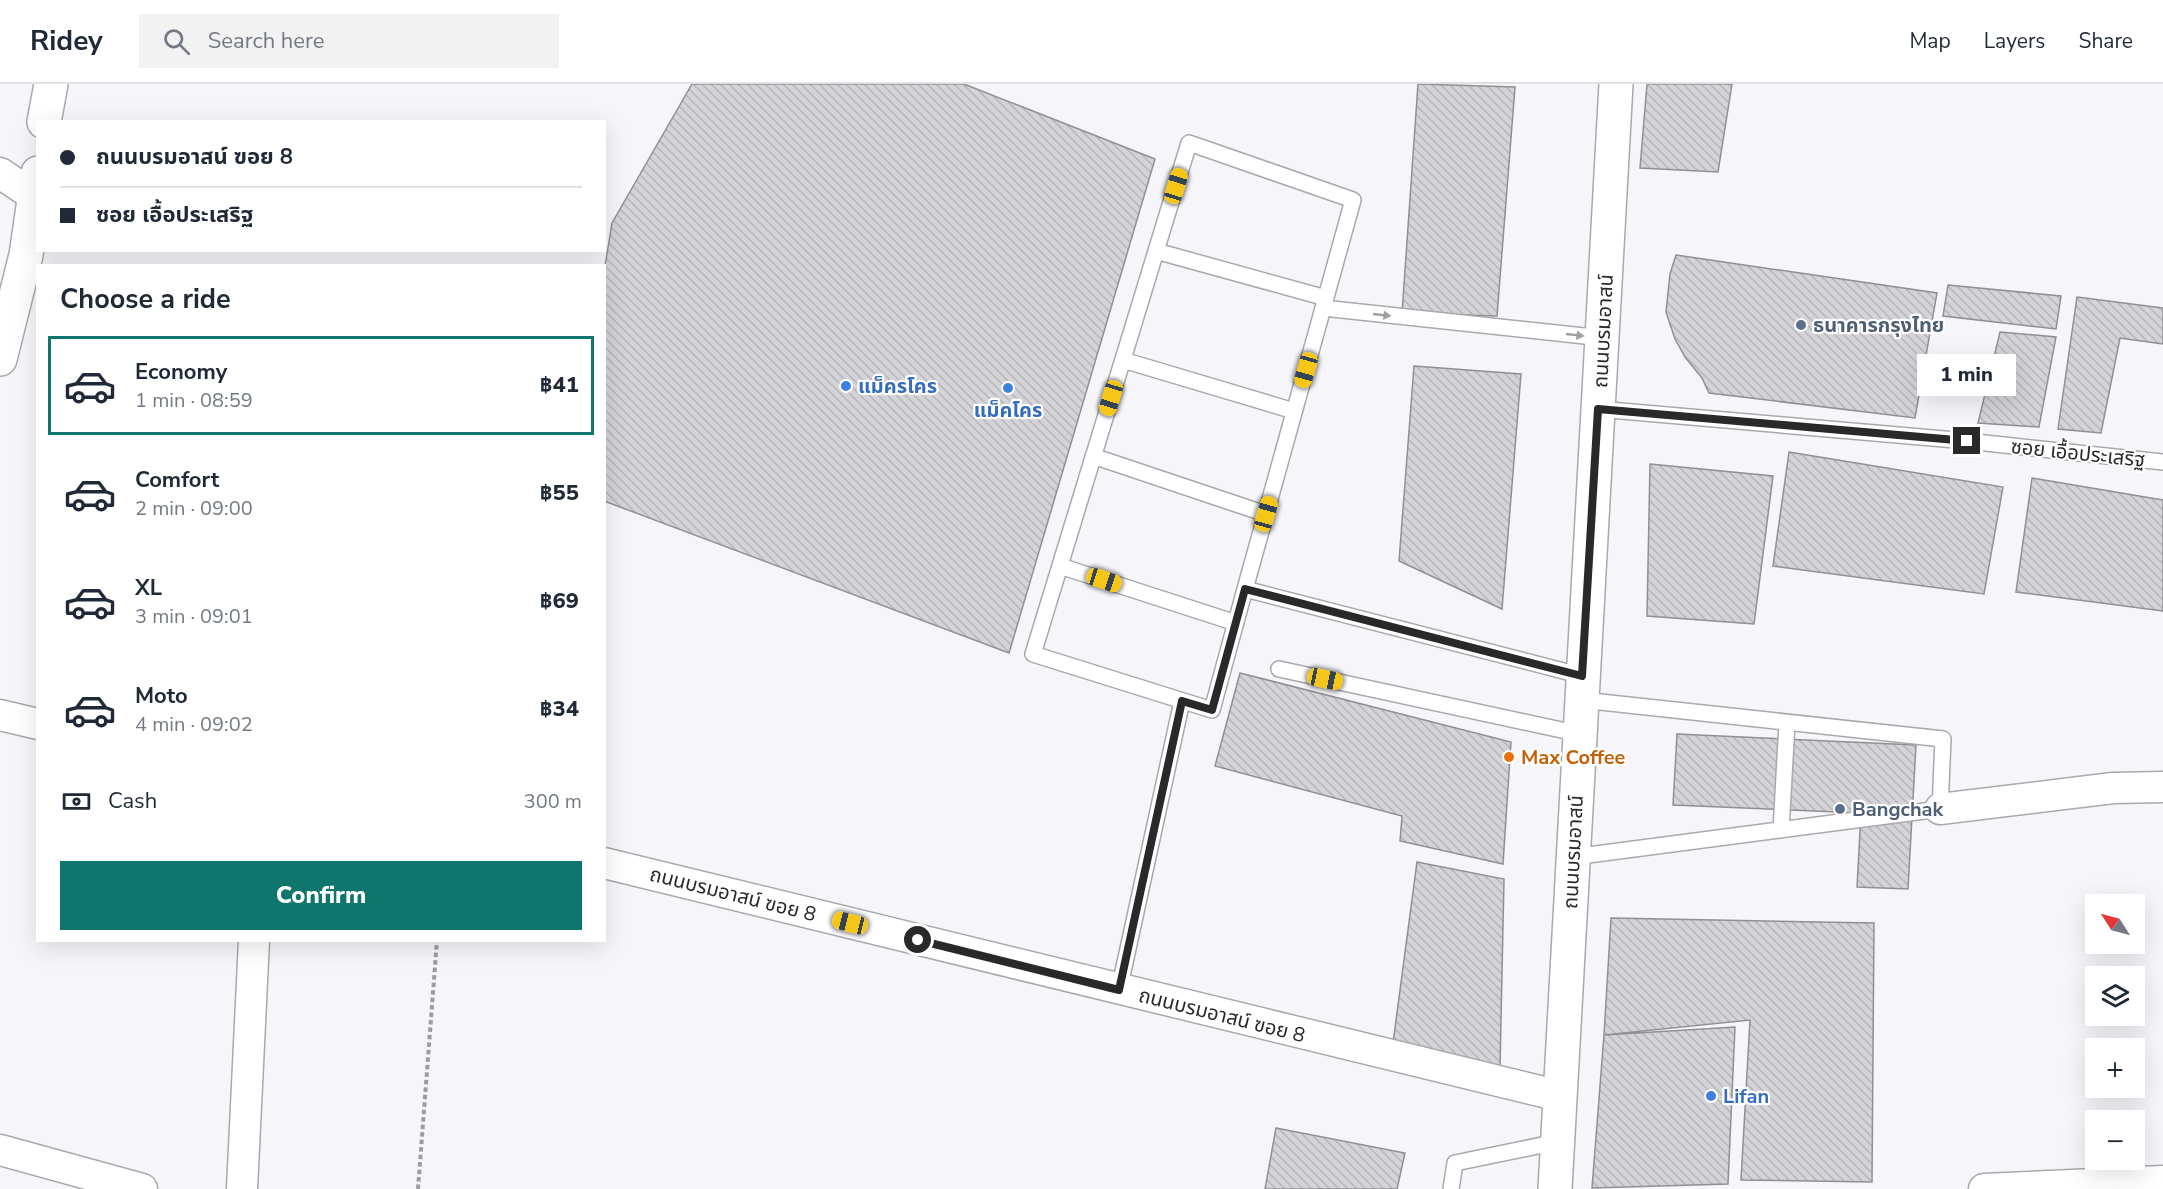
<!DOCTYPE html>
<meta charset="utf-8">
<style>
body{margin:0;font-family:"Nunito Sans","Noto Sans Thai",sans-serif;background:#f2f2f3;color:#1f2937;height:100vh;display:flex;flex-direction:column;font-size:22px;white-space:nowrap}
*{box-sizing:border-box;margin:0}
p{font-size:20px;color:#747a83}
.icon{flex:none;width:33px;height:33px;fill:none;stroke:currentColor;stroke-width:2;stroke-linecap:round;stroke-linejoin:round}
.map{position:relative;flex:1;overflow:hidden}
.details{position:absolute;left:36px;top:180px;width:570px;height:678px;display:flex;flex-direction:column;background:#fff;border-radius:0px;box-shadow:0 6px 24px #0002}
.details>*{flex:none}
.hud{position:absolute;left:36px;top:36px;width:570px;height:132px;border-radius:0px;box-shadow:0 6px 24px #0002;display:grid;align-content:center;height:132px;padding:0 24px;background:#fff}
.needle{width:39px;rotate:306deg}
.tools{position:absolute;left:2085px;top:810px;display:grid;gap:12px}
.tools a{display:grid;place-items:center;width:60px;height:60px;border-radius:0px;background:#fff;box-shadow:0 6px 24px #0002;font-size:30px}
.end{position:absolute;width:27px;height:27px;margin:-14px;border:8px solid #29292a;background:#fff;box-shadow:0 0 0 3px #fff}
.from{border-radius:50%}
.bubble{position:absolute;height:42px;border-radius:0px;background:#fff;box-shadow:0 6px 24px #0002;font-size:20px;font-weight:800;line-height:42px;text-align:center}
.car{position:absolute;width:18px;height:36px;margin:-18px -9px;border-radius:8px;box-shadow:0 0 4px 2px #0007;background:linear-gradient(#f5c518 24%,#345 0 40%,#f5c518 0 76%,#345 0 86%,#f5c518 0)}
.hud b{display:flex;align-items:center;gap:21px;height:57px;font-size:22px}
.hud b+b{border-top:2px solid #e0e1e3}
.hud i{width:15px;height:15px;background:#1f2937}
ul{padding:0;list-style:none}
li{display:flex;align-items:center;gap:18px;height:99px;margin:0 12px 9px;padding:0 12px;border:3px solid transparent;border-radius:0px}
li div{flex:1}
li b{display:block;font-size:22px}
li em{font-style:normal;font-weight:800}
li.on{border-color:#0f766e}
li>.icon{width:54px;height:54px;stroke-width:1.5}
h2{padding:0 24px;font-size:27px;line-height:72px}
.pay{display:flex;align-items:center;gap:15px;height:66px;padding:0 24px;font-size:22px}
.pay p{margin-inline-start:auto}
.primary-button{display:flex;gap:12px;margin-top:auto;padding:12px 24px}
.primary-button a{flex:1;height:69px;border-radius:0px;background:#0f766e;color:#fff;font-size:24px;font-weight:800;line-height:69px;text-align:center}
header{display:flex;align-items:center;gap:36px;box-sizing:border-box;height:84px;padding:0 30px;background:#fff;border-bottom:2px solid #e0e1e3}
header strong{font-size:28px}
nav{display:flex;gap:33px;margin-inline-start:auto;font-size:21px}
.search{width:420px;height:54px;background:#f2f2f3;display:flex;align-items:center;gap:15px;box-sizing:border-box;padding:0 21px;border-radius:0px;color:#747a83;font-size:22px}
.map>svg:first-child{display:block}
.building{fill:url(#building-back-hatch);stroke:#909094;stroke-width:1.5}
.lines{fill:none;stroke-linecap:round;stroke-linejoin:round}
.lane-casing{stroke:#a8a9ad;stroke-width:18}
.street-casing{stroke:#a8a9ad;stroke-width:33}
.secondary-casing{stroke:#a8a9ad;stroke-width:36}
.path{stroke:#9c9c9f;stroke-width:4;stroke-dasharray:4.5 3;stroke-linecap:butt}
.lane{stroke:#fff;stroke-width:15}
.street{stroke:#fff;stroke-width:30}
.secondary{stroke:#fff;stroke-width:33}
.oneway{fill:#9f9f9f}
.route{stroke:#29292a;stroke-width:8}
.service-dot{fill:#5c6f8a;stroke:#fff;stroke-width:2}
.shop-dot{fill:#3f7fe0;stroke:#fff;stroke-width:2}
.food-dot{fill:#e8710a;stroke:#fff;stroke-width:2}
.labels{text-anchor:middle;stroke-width:4.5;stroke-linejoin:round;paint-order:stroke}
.service-label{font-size:20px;font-weight:bold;fill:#4e5e75;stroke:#fff;text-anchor:start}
.street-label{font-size:20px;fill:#29292a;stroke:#fff}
.shop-label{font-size:20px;font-weight:bold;fill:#366cbe;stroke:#fff;text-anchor:start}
.food-label{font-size:20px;font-weight:bold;fill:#c56008;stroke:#fff;text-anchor:start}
</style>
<header>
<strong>Ridey</strong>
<div class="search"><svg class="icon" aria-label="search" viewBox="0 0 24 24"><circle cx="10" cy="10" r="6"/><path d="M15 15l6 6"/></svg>Search here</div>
<nav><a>Map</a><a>Layers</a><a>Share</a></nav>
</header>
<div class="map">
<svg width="2163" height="1105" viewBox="0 0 2163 1105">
<defs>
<pattern id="building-back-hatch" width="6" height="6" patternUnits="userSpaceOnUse" patternTransform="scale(1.5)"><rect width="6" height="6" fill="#d3d3d8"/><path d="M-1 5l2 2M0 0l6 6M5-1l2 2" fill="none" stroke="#b5b5ba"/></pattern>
</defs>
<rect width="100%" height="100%" fill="#f6f6fa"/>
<!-- building -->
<path class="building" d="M692 0H964L1155 75 1009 569 604 417V188L612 139Z
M1418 0 1515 3 1497 232 1402 229Z
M1647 0H1732L1718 88 1640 84Z
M1676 171 1937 209 1915 334 1709 309 1702 294 1685 273 1675 255 1666 228 1670 190Z
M1948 201 2061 212 2056 245 1943 232Z
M2077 213 2163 224V260L2120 254 2101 349 2058 345Z
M2000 248 2056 253 2039 343 1978 339Z
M1414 282 1521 290 1502 525 1399 477Z
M1789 368 2003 403 1984 510 1773 482Z
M1650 380 1773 392 1754 540 1647 532Z
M2032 394 2163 416V527L2016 508Z
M1240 589 1511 658 1503 780 1400 757 1402 732 1215 682Z
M1677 650 1916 661 1908 805 1857 803 1861 729 1673 721Z
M1417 778 1504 795 1500 984 1393 959Z
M1611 834 1874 839 1872 1098 1741 1096 1750 936 1604 951Z
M1735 943 1728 1100 1592 1104 1604 951Z
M1276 1044 1405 1069 1397 1105H1265Z"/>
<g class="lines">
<!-- lane casing -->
<g class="lane-casing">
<path id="lane" d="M1156 167 1326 214
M1323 224 1603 254
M1123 276 1294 327
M1598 325 1967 357 2163 378
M1093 372 1266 430
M1060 482 1236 539
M1245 505 1353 116 1189 59 1033 570 1212 626 1245 505 1583 592
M1279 585 1580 650
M1781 746 1787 639
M1573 773 1940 725 1943 655 1582 616
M1119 906 1182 617
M1451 1105 1455 1079 1557 1058"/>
</g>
<!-- street casing -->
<g class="street-casing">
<path id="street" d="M0 89 34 112
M0 631 38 640
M1940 725 2113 704 2163 703
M604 779 1560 1012
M0 1066 142 1105
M242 1105 254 856
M1984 1105 2163 1097"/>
</g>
<!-- secondary casing -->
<g class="secondary-casing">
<path id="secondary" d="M44 38 51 0
M0 275 26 171 38 89
M1555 1105 1616 0"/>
</g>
<!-- path -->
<path class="path" d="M418 1105 437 856"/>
<!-- lane -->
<use href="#lane" class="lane"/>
<!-- street -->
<use href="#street" class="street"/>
<!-- secondary -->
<use href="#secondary" class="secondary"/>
</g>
<!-- one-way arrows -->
<defs><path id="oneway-solid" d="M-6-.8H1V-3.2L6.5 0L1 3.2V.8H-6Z" transform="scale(1.5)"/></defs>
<g class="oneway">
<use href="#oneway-solid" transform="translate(1382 231) rotate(6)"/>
<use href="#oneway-solid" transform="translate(1575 251) rotate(6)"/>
</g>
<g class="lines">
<!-- route -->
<path class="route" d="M918 856 1119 906 1182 617 1212 626 1245 505 1582 592 1598 325 1967 357"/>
</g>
<!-- markers -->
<g class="service-dot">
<circle cx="1801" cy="241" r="6"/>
<circle cx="1840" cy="725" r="6"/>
</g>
<g class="shop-dot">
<circle cx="846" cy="302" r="6"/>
<circle cx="1008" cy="304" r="6"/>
<circle cx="1711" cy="1012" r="6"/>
</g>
<circle class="food-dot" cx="1509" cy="673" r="6"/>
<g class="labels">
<!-- service labels -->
<g class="service-label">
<text x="1813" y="248">ธนาคารกรุงไทย</text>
<text x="1852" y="732">Bangchak</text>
</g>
<!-- street labels -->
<g class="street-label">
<text transform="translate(1603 247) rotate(-87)" y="7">ถนนบรมอาสน์</text>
<text transform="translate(2078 369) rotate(6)" y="7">ซอย เอื้อประเสริฐ</text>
<text transform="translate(1573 768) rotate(-87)" y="7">ถนนบรมอาสน์</text>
<text transform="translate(733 810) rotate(14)" y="7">ถนนบรมอาสน์ ฃอย 8</text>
<text transform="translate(1222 931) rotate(14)" y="7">ถนนบรมอาสน์ ฃอย 8</text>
</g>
<!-- shop labels -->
<g class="shop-label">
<text x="858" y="309">แม็ครโคร</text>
<text x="1008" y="333" text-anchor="middle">แม็คโคร</text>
<text x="1723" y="1019">Lifan</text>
</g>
<!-- food labels -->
<g class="food-label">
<text x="1521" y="680">Max Coffee</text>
</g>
</g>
</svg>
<div class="tools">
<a><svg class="needle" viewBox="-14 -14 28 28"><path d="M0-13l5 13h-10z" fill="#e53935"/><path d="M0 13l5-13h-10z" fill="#747a83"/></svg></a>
<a><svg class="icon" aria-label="layers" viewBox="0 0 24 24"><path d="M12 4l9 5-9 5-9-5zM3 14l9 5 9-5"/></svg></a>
<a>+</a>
<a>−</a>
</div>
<i class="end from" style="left:918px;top:856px"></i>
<i class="end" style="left:1967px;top:357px"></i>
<div class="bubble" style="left:1917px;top:270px;width:99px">1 min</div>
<i class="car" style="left:1176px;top:102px;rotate:17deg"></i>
<i class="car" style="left:1306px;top:286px;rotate:196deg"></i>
<i class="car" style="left:1111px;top:314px;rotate:197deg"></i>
<i class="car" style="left:1266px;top:430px;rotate:16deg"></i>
<i class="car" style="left:1104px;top:496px;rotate:108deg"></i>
<i class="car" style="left:1325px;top:595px;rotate:102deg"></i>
<i class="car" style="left:850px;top:839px;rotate:284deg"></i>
<div class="hud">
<b><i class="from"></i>ถนนบรมอาสน์ ฃอย 8</b>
<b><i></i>ซอย เอื้อประเสริฐ</b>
</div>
<section class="details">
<h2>Choose a ride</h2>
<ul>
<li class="on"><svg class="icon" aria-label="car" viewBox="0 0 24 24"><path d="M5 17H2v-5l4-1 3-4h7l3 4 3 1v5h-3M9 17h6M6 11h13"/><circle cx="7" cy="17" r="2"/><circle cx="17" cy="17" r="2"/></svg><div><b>Economy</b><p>1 min · 08:59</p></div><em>฿41</em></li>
<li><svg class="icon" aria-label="car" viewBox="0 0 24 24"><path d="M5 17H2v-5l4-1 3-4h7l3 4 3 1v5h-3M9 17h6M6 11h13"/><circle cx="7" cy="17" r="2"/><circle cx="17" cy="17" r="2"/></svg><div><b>Comfort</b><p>2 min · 09:00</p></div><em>฿55</em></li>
<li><svg class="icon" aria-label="car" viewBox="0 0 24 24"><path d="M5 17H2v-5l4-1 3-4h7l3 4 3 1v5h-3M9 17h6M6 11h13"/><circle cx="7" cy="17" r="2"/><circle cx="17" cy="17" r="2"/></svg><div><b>XL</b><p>3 min · 09:01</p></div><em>฿69</em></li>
<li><svg class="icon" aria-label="car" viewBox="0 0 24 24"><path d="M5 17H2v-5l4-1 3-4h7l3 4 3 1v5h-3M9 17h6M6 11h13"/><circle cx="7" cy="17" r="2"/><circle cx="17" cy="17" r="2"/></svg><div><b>Moto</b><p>4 min · 09:02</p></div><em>฿34</em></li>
</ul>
<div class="pay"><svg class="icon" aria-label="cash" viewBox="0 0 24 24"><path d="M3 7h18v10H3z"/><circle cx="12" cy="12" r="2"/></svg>Cash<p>300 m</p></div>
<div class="primary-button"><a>Confirm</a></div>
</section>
</div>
